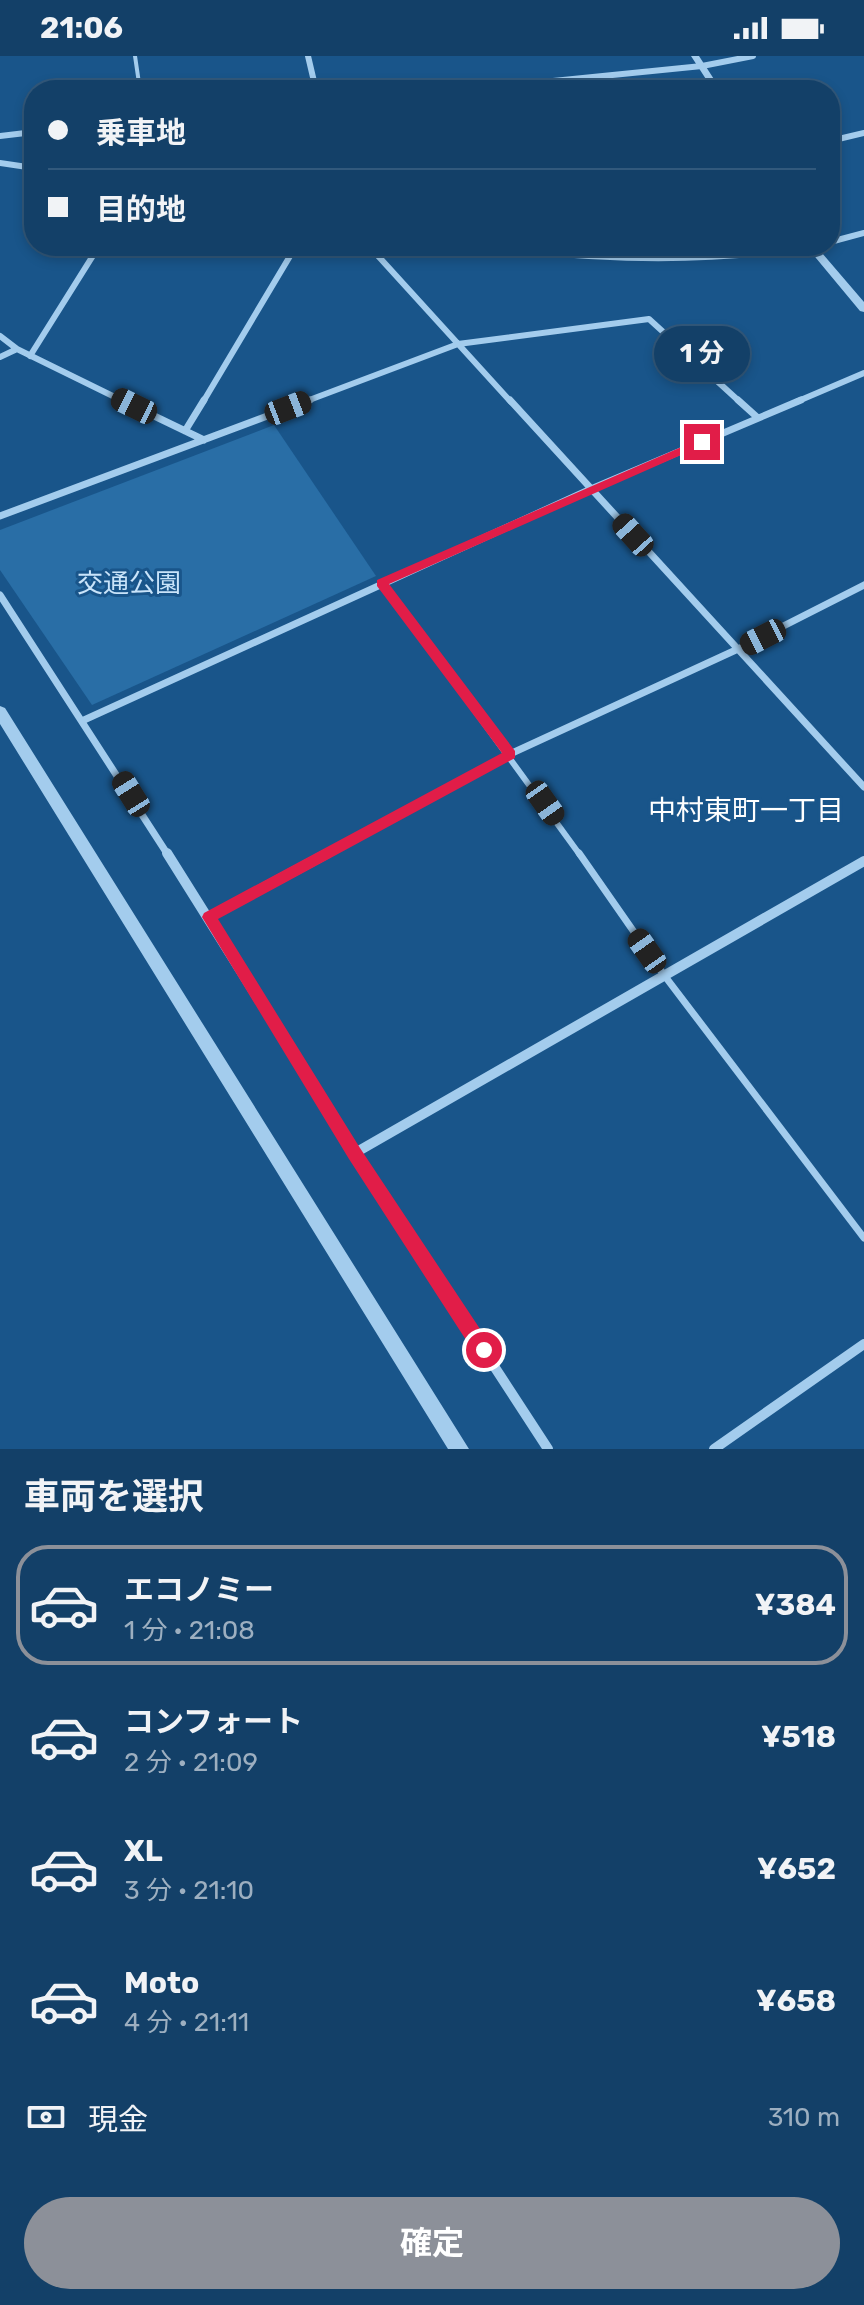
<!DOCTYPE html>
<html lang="ja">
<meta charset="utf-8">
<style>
body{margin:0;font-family:Rubik,"Noto Sans JP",sans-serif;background:#1c476e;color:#f1f3f6;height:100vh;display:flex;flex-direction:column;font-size:30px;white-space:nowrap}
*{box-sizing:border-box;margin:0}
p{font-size:26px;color:#9dafc0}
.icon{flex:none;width:44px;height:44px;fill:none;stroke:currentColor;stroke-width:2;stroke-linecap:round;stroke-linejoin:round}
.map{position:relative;height:1393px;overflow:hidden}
.side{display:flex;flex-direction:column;background:#134068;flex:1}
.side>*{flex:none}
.guide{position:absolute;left:24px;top:24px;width:816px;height:176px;border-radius:32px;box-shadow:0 4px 12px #0003,0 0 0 2px #32597c;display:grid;align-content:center;height:176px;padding:0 24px;background:#134068}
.end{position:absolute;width:36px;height:36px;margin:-18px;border:10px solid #e11d48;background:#fff;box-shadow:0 0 0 4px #fff}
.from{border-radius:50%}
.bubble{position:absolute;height:56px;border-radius:28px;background:#134068;box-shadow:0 4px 12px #0003,0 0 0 2px #32597c;font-size:26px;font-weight:700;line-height:56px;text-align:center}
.car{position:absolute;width:24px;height:48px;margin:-24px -12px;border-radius:10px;box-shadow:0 0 6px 2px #0007;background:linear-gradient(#222 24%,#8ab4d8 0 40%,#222 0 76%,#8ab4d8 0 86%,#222 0)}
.guide b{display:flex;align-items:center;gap:28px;height:76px;font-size:30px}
.guide b+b{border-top:2px solid #32597c}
.guide i{width:20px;height:20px;background:#f1f3f6}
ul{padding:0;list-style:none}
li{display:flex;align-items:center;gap:24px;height:120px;margin:0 16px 12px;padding:0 8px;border:4px solid transparent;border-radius:32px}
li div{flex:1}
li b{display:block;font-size:30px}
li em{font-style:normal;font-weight:700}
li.current{border-color:#8c9099}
li>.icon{width:72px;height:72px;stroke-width:1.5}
h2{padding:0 24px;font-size:36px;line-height:96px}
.pay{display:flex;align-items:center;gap:20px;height:88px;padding:0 24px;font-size:30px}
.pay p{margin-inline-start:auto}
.primary-button{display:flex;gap:16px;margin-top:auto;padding:16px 24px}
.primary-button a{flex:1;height:92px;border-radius:48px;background:#8c9099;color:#fff;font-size:32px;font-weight:700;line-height:92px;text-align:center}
.status{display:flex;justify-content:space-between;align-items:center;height:56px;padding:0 40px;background:#134068;direction:ltr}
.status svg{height:22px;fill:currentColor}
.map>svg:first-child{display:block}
.green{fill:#296ea6}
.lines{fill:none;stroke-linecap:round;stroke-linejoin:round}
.service-far2{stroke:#a3cced;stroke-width:4}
.service-far1{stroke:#a3cced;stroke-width:6}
.service{stroke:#a3cced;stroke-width:7}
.minor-far2{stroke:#a3cced;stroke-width:6}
.minor-far1{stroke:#a3cced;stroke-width:7}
.minor{stroke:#a3cced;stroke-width:10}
.tertiary{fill:#a3cced;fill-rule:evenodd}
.route{fill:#e11d48}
.labels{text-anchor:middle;stroke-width:6;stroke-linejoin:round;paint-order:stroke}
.park-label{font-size:26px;fill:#c9e4fa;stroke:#19558a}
.neighbourhood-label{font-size:28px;fill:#fff;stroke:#19558a}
</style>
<div class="status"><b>21:06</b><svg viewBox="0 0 49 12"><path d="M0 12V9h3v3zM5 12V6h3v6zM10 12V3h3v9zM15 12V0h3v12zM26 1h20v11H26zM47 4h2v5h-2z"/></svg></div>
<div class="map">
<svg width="864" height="1393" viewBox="0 0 864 1393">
<rect width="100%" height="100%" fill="#19558a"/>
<!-- green -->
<path class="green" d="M274 369 376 520 92 649 0 514V474Z"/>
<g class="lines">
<!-- service-far2 -->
<path class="service-far2" d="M135 0 140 34"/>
<!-- service-far1 -->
<path class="service-far1" d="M382 527 580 799"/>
<!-- service -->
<path class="service" d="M579 797 664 919 864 1182"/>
<!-- minor-far2 -->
<path class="minor-far2" d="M308 0 316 34
M462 34 702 10 753 0
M0 80 34 76
M830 85 864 77
M0 107 34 112
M830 186 864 177
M369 190 511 346
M486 190C597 205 705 208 815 190
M0 280 17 293 125 346
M30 300 99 190
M0 301 17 293
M203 346 296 190
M304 346 458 288 649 263 740 346
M796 346 864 317"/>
<!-- minor-far1 -->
<path class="minor-far1" d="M121 344 204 384
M510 344 864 731
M738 344 758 362
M185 375 204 344
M0 460 310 344
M0 539 168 799
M84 664 591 433 801 344
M324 799 510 698 738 593 864 529"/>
<!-- minor -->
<path class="minor" d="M167 797 355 1097 548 1393
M209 861 328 797
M355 1097 864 805
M714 1393 864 1288"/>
<!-- tertiary -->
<path class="tertiary" d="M691 0H699L721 34H713Z
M806 190H816L864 246V256L860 255Z
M0 650 5 652 469 1393H448L0 668Z"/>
</g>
<!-- route -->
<path class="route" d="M702 382 706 388 389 528 515 695V702L218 863 360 1092 490 1288 492 1294 484 1303 477 1301 349 1103 202 861 204 857 502 697 377 530V524Z"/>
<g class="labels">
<!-- park labels -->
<g class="park-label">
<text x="129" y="536">交通公園</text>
</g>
<!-- neighbourhood labels -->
<g class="neighbourhood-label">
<text x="746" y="764">中村東町一丁目</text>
</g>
</g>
</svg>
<i class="end from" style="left:484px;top:1294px"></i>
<i class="end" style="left:702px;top:386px"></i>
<div class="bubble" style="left:654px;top:270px;width:96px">1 分</div>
<i class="car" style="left:134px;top:350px;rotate:296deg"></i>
<i class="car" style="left:288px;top:352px;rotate:69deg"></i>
<i class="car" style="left:633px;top:479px;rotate:318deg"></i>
<i class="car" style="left:763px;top:581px;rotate:243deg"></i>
<i class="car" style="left:131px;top:738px;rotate:328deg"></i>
<i class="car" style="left:545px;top:747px;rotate:145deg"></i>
<i class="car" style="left:647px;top:895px;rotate:325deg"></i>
<div class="guide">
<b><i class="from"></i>乗車地</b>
<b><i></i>目的地</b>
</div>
</div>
<section class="side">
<h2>車両を選択</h2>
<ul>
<li class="current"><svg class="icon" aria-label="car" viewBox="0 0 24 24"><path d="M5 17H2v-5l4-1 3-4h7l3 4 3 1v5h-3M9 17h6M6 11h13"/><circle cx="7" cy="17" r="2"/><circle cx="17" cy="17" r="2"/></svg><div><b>エコノミー</b><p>1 分 · 21:08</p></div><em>¥384</em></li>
<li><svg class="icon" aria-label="car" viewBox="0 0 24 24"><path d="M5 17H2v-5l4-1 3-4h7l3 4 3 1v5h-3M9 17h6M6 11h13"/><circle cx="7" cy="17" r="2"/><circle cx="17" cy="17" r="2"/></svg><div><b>コンフォート</b><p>2 分 · 21:09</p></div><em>¥518</em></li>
<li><svg class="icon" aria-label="car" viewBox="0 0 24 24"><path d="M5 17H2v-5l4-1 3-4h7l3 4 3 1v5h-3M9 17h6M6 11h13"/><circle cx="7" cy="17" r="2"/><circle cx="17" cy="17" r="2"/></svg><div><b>XL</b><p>3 分 · 21:10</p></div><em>¥652</em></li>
<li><svg class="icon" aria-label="car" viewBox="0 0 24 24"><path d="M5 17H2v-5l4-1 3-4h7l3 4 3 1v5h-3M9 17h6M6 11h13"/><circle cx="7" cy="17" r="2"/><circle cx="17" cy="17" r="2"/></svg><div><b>Moto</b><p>4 分 · 21:11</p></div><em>¥658</em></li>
</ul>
<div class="pay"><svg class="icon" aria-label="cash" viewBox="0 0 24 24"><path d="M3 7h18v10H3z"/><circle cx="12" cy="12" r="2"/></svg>現金<p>310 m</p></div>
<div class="primary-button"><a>確定</a></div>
</section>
